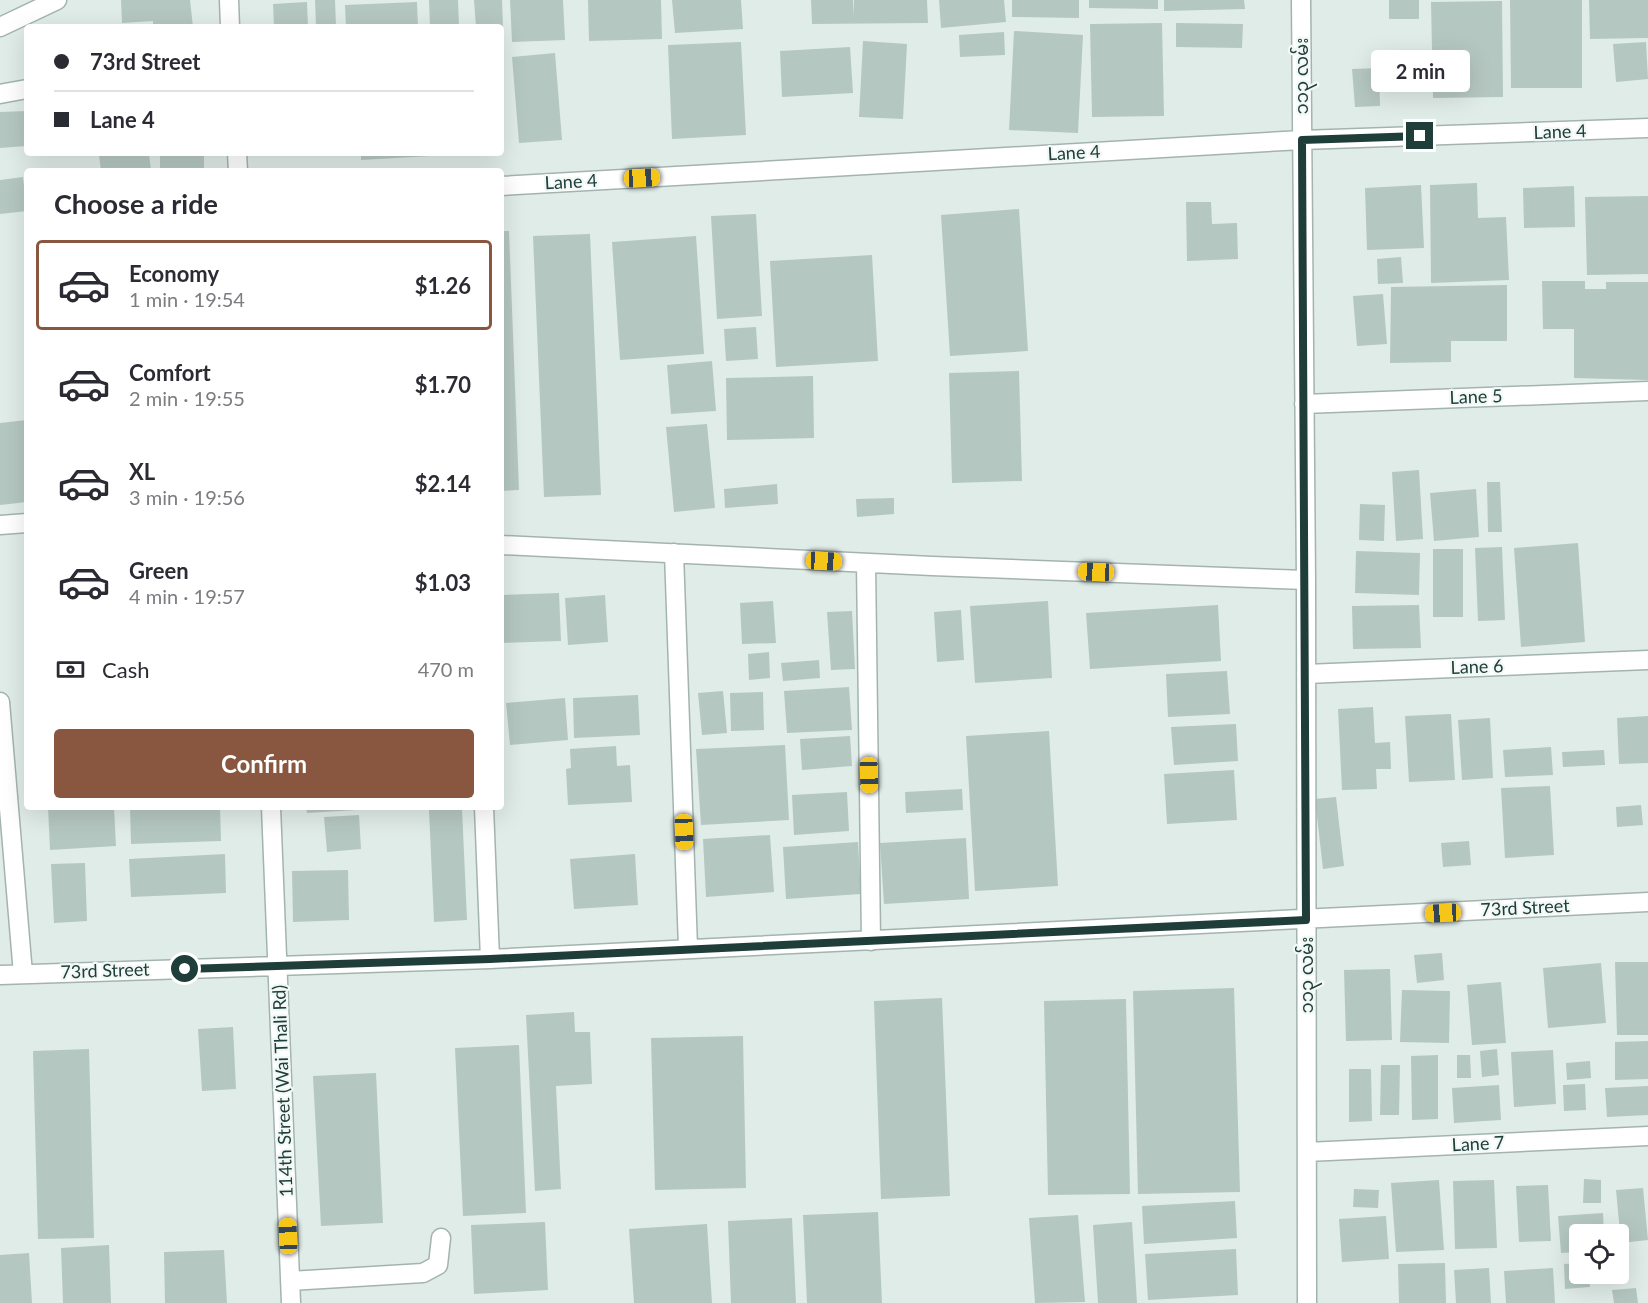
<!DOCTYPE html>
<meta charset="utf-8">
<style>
body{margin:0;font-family:Lato,"Noto Sans Myanmar",sans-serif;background:#f7f7f7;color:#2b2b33;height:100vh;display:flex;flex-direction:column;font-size:22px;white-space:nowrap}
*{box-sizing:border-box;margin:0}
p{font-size:20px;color:#7c7c81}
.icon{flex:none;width:33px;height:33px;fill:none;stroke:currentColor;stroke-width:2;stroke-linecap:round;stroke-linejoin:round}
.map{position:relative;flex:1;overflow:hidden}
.sheet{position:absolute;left:24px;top:168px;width:480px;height:642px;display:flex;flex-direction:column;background:#fff;border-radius:6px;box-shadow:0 6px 24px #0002}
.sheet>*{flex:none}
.guide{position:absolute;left:24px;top:24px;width:480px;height:132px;border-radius:6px;box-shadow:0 6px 24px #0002;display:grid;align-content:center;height:132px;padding:0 30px;background:#fff}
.buttons{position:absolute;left:1569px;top:1224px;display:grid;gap:12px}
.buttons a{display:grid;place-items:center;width:60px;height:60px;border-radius:6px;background:#fff;box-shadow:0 6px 24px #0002;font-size:30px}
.end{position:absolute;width:27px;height:27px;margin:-14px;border:8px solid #203e39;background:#fff;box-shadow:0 0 0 3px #fff}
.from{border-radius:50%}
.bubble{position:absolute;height:42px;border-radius:6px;background:#fff;box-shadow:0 6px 24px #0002;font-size:20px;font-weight:700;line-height:42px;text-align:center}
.car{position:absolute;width:18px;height:36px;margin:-18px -9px;border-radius:8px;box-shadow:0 0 4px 2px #0007;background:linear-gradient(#f5c518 24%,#345 0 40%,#f5c518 0 76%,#345 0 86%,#f5c518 0)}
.guide b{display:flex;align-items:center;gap:21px;height:57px;font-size:22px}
.guide b+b{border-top:2px solid #e1e1e2}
.guide i{width:15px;height:15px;background:#2b2b33}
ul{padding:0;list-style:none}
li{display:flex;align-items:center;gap:18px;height:90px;margin:0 12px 9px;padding:0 18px;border:3px solid transparent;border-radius:6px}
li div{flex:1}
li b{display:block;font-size:22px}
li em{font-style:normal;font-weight:700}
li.selected{border-color:#895740}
li>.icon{width:54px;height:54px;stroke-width:1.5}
h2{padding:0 30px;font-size:27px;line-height:72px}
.pay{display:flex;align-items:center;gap:15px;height:66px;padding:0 30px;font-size:22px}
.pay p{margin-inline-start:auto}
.cta{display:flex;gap:12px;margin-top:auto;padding:12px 30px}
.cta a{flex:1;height:69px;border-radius:6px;background:#895740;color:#fff;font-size:24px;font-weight:700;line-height:69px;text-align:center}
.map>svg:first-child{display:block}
.building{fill:#b5c7c1}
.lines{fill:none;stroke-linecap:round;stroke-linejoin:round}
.minor-casing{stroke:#a3b4b0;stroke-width:21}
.minor{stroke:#fff;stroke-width:18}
.route{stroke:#203e39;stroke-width:8}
.labels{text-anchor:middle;stroke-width:4.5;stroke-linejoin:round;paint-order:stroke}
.street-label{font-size:18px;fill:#203e39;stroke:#f1f8f5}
</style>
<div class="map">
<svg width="1648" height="1303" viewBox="0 0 1648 1303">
<rect width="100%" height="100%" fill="#e0ece8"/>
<!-- building -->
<path class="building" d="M121 0H190L193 27H153V21L122 23Z
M315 0H335L336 27H316Z
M429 0H458L459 27H430Z
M474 0H502L503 27H476Z
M510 0H563L565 40 512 42Z
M588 0H661L662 39 589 41Z
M672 0H741L743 29 675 33Z
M811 0H853L854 17V0H927L928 23 812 24Z
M939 0H1004L1006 22 941 28Z
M1012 0H1079V18L1012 17Z
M1089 0H1158V9L1089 8Z
M1164 0H1244L1245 9 1164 11Z
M1389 0H1419V19H1389Z
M1510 0H1582V88H1511Z
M1589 0H1648V38L1590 39Z
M1502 1 1503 97 1433 98 1431 2Z
M307 2 308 27H274L273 4Z
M417 2 418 27H346L345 5Z
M1162 23 1164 116 1092 117 1090 24Z
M1176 23 1243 24 1242 48 1176 47Z
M1014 31 1083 35 1078 133 1009 130Z
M1004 32 1005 55 960 57 959 35Z
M863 41 907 44 903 119 859 117Z
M741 42 746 135 672 139 668 45Z
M1646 42 1648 79 1616 82 1613 44Z
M850 47 853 93 782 97 780 51Z
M555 53 562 140 519 143 512 57Z
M1379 68 1380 106 1355 107 1352 69Z
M27 111V146L0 148V112Z
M114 153H149L151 171H101L99 155Z
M160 153H204V171H160Z
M361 153H431V156L361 160Z
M23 177 27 211 0 214V180Z
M1477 183 1478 218 1506 217 1509 280 1431 283 1430 185Z
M1421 185 1424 248 1367 250 1365 188Z
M1574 186 1575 227 1524 228 1523 188Z
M1648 196V274L1587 275 1585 197Z
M1186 202H1211L1212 224 1237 223 1238 259 1187 261Z
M1019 209 1028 351 950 356 941 215Z
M756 214 762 316 717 319 711 216Z
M501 231H509L519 490 501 491Z
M590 234 601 495 544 497 533 236Z
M696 236 704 354 620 360 612 242Z
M872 255 878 361 776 367 770 261Z
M1401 257 1403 283 1378 284 1377 259Z
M1542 281H1585V289H1606V282H1648V380L1574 378V329H1543Z
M1507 285V341H1451V362L1390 363 1391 287Z
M1383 294 1387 344 1357 346 1353 296Z
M756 327 758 359 726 361 724 329Z
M712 361 716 411 671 414 667 365Z
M1019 371 1022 481 952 483 949 373Z
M813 376 814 438 727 440 726 378Z
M27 420V502L0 505V423Z
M707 424 715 508 674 512 666 427Z
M1419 470 1423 539 1396 541 1392 472Z
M1487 482H1500L1502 532H1488Z
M777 484 778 504 725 508 724 489Z
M1476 489 1479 537 1434 541 1430 493Z
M894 498V514L857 517 856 499Z
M1360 504 1385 505 1384 541 1359 540Z
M1578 543 1585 642 1521 647 1514 548Z
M1502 547 1505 620 1478 621 1475 548Z
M1433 549H1463V617H1433Z
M1356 551 1420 553 1419 595 1355 593Z
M559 593 561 641 501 643V595Z
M605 595 608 642 568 645 565 598Z
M773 601 776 643 742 644 740 603Z
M1048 601 1052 678 975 683 970 606Z
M1218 605 1221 661 1090 669 1086 613Z
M1419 605 1421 648 1353 649 1352 606Z
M961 610 964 660 937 662 934 612Z
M852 611 855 669 831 670 827 612Z
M769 652 770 678 749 680 748 654Z
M819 660 820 678 783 681 781 663Z
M1227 671 1230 714 1168 717 1166 674Z
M849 687 852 730 787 733 784 691Z
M723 691 727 733 702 735 698 693Z
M763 692 764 730 731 731 730 693Z
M638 695 640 735 574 738 573 698Z
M565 698 568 740 510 745 506 703Z
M1373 707 1375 743 1390 742 1391 769H1376L1377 789 1342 790 1338 709Z
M1451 714 1455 780 1409 782 1405 716Z
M1648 716V763L1619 764 1617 718Z
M1490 718 1493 778 1462 780 1458 720Z
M1236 724 1238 761 1174 765 1171 727Z
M1049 731 1058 886 975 891 966 736Z
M850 736 852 766 802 770 800 739Z
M785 745 789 820 701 825 696 749Z
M616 746 617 766 630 765 632 802 568 805 566 769 571 768 570 749Z
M1551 747 1553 775 1505 777 1503 750Z
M1604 750 1605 765 1563 767 1562 752Z
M1234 770 1237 820 1167 824 1164 774Z
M1550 786 1554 855 1505 858 1501 788Z
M962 789 963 810 906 813 905 792Z
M847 792 849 831 794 835 792 795Z
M1336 797 1344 866 1323 869 1315 799Z
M1641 805 1643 825 1617 827 1616 807Z
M48 807H114L116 846 50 850Z
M130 807H220L221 841 131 844Z
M306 807H357V810L307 813Z
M462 808 467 920 434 922 429 810Z
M359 815 361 849 327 852 324 817Z
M770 835 774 892 706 897 703 839Z
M966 838 969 899 884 904 880 843Z
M1469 841 1471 865 1443 867 1441 843Z
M858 842 861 894 786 899 783 847Z
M225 854 226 893 131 897 129 859Z
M635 854 638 905 574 909 570 859Z
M85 863 87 921 54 923 51 864Z
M348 870 349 920 293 922 292 871Z
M1442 953 1444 980 1417 983 1414 955Z
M1615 962H1648V1035H1617Z
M1601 963 1606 1023 1548 1028 1543 968Z
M1390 969 1392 1040 1346 1041 1344 970Z
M1501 982 1506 1043 1472 1045 1467 985Z
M1234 988 1240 1192 1138 1194 1133 991Z
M1402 990 1450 991 1449 1043 1400 1042Z
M942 998 950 1196 881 1199 874 1001Z
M1126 999 1130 1194 1048 1195 1044 1001Z
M574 1012 575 1032H590L592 1084 556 1086 561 1189 535 1191 526 1015Z
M233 1027 236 1089 202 1091 198 1029Z
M743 1036 746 1188 655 1190 651 1038Z
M1648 1041V1079L1615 1080V1042Z
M519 1045 526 1213 463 1216 455 1048Z
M89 1049 94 1238 38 1239 33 1051Z
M1497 1049 1499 1075 1482 1077 1480 1051Z
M1553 1050 1556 1104 1514 1107 1511 1052Z
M1438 1055V1119L1412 1120 1411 1056Z
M1457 1055H1470L1471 1078H1457Z
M1590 1061 1591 1078 1567 1080 1566 1063Z
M1381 1065H1400L1399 1115H1380Z
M1349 1069H1371L1372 1121 1349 1122Z
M376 1073 383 1223 321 1226 313 1076Z
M1585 1084 1586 1110 1564 1111 1563 1085Z
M1499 1085 1501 1120 1454 1123 1452 1088Z
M1648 1086V1115L1607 1117 1605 1088Z
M1584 1179 1601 1180V1203H1583Z
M1439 1180 1444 1250 1396 1252 1391 1183Z
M1494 1180 1497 1248 1455 1249 1453 1181Z
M1548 1185 1551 1241 1519 1242 1516 1186Z
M1643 1188 1648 1240 1621 1243 1616 1190Z
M1354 1189 1379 1190 1378 1208 1353 1207Z
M1235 1201 1237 1238 1144 1244 1142 1206Z
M878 1212 882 1303H807L803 1215Z
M1603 1213 1604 1234H1580V1252L1561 1253 1558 1216Z
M1078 1215 1085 1302 1035 1303 1029 1218Z
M1386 1216 1389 1259 1342 1262 1339 1219Z
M792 1218 796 1303H731L728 1221Z
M545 1222 548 1290 474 1294 471 1225Z
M1132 1222 1137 1303H1098L1093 1225Z
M707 1224 712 1303H634L629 1229Z
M109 1245 111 1303H63L61 1248Z
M1236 1249 1238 1295 1148 1300 1145 1254Z
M224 1250 227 1303H165L164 1252Z
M29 1253 32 1303H0V1255Z
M1445 1263 1446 1303H1399L1398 1264Z
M1580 1263V1274H1589L1590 1287 1565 1289 1564 1264Z
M1489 1268 1491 1303H1456L1454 1270Z
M1553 1268 1555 1303H1506L1504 1271Z
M1636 1288 1638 1303H1614L1612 1290Z"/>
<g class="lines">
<!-- minor casing -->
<g class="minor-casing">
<path id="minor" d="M229 0 230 27
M1301 0 1306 580 1307 1303
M0 27 57 0
M0 94 27 89
M237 153 238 171
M501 186 1302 140 1648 128
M1304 404 1648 391
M0 525 27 523
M501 545 932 566 1306 580
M674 553 688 948
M866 563 871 941
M1306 674 1648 660
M0 702 23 974
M271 807 291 1303
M484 807 490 959
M0 975 490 959 1648 902
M1307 1152 1648 1136
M290 1281 423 1273 438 1265 441 1238"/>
</g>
<!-- minor -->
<use href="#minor" class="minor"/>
</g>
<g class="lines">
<!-- route -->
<path class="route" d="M185 969 490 959 1306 920 1302 140 1420 136"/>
</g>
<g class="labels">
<!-- street labels -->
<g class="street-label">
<text transform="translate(1302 76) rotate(-90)" y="6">၁၁၃ လမ်း</text>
<text transform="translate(1560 132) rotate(-2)" y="6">Lane 4</text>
<text transform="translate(1074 153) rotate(-3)" y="6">Lane 4</text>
<text transform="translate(571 182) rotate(-3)" y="6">Lane 4</text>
<text transform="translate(1476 397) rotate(-2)" y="6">Lane 5</text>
<text transform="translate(1477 667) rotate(-2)" y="6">Lane 6</text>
<text transform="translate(1525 908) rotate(-3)" y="6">73rd Street</text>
<text transform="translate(105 971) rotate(-2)" y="6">73rd Street</text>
<text transform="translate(1307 975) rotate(-90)" y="6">၁၁၃ လမ်း</text>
<text transform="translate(283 1091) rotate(-92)" y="6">114th Street (Wai Thali Rd)</text>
<text transform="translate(1478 1144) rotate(-3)" y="6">Lane 7</text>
</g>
</g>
</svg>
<div class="buttons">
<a><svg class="icon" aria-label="locate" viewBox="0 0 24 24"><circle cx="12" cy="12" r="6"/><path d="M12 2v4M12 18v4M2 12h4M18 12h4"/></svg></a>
</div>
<i class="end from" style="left:185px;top:969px"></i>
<i class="end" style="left:1420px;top:136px"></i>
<div class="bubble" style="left:1371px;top:50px;width:99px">2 min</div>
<i class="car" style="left:642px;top:178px;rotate:87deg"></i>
<i class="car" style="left:824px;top:561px;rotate:93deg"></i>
<i class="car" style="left:1096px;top:572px;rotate:272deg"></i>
<i class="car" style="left:869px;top:775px;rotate:179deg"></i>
<i class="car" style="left:684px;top:832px;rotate:178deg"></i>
<i class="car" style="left:1443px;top:913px;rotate:267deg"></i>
<i class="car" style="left:288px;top:1236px;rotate:358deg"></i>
<div class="guide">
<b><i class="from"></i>73rd Street</b>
<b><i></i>Lane 4</b>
</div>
<section class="sheet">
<h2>Choose a ride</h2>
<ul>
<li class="selected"><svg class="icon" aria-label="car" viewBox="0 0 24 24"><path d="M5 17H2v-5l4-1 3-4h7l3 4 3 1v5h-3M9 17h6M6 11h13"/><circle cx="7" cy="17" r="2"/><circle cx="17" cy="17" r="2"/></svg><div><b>Economy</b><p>1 min · 19:54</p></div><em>$1.26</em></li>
<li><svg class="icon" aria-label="car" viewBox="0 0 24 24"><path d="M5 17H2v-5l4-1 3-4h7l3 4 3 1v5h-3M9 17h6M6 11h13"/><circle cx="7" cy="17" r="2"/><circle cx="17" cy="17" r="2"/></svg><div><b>Comfort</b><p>2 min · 19:55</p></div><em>$1.70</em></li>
<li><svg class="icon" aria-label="car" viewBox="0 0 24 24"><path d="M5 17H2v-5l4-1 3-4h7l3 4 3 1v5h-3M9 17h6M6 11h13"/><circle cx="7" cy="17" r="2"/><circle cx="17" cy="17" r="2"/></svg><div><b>XL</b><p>3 min · 19:56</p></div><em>$2.14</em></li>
<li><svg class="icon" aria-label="car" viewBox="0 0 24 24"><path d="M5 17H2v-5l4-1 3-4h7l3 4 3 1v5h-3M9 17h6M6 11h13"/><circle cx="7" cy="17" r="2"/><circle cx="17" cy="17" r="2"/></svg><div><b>Green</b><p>4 min · 19:57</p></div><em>$1.03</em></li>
</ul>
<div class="pay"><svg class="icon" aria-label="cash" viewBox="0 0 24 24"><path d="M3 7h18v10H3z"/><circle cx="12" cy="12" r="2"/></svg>Cash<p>470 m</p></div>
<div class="cta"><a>Confirm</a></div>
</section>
</div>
